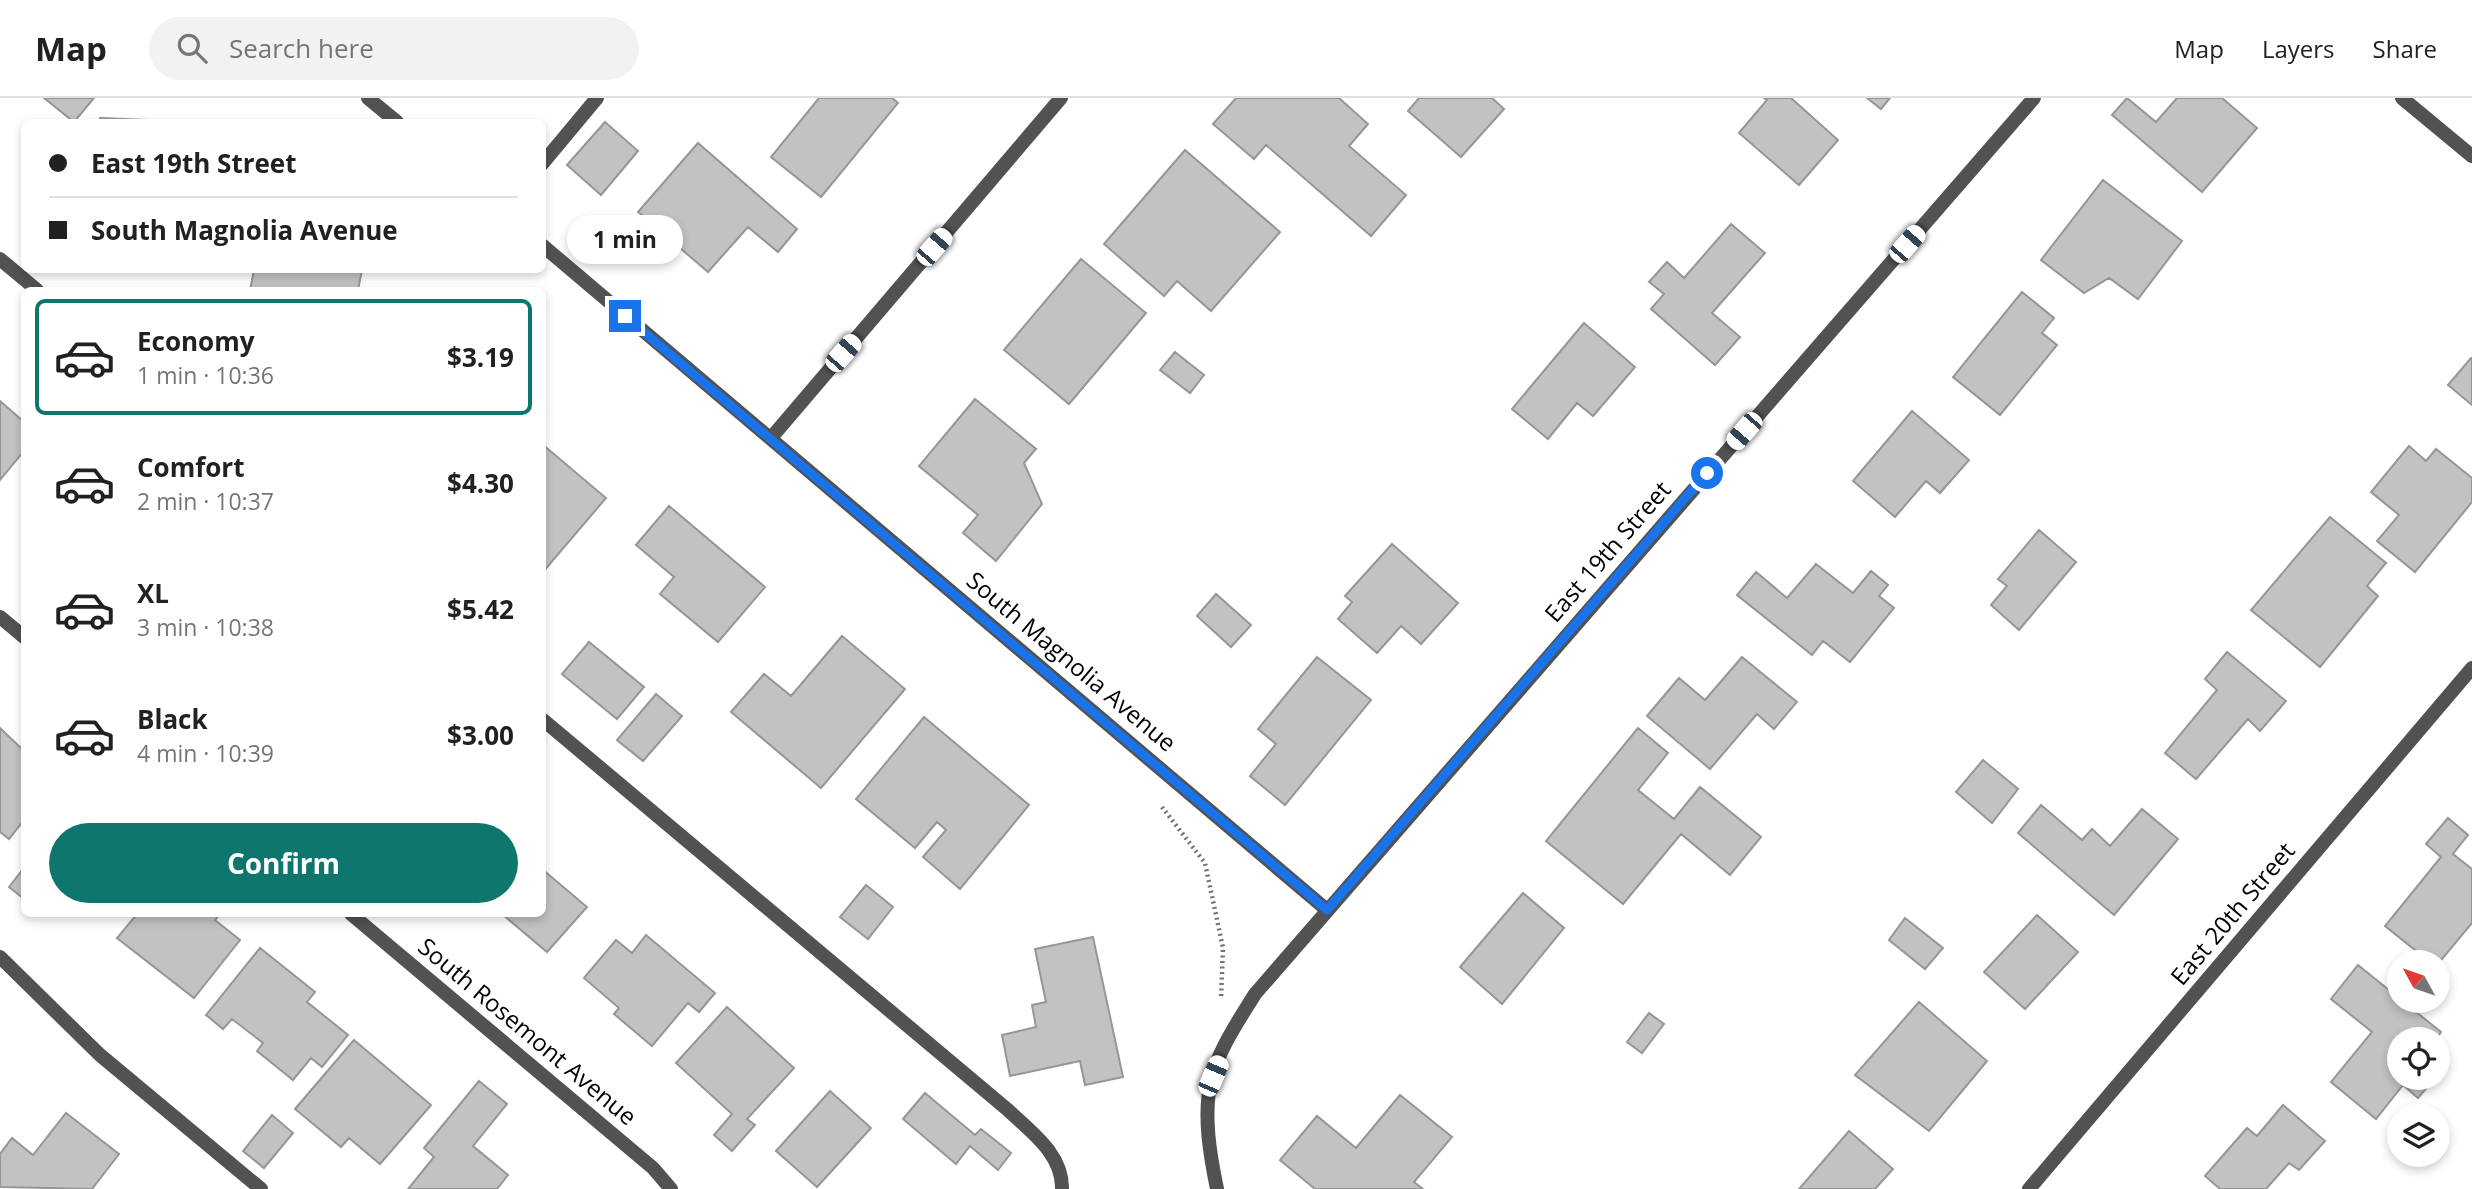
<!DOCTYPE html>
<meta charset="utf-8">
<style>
body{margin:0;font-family:"Open Sans",sans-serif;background:#f2f2f2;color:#202124;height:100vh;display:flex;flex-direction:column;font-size:26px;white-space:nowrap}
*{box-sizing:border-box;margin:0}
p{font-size:23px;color:#757577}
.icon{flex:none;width:38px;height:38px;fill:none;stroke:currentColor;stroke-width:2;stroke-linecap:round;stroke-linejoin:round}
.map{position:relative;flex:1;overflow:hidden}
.details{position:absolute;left:21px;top:189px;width:525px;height:630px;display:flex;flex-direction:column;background:#fff;border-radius:10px;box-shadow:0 4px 10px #0003}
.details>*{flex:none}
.top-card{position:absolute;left:21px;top:21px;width:525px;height:154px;border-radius:10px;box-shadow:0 4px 10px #0003;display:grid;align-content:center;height:154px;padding:0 28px;background:#fff}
.needle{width:46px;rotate:310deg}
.buttons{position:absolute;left:2387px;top:852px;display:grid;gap:14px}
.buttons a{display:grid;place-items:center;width:63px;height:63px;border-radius:50%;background:#fff;box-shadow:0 4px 10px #0003;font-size:35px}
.end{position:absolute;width:32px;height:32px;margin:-16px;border:9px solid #1a73e8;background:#fff;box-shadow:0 0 0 4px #fff}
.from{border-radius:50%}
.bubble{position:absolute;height:49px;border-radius:24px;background:#fff;box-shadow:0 4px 10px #0003;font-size:23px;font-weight:700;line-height:49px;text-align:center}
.car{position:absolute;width:21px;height:42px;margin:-21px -10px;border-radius:9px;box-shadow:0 0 5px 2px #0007;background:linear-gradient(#fff 24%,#345 0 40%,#fff 0 76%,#345 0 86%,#fff 0)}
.top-card b{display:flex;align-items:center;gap:24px;height:66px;font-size:26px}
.top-card b+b{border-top:2px solid #e0e0e0}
.top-card i{width:18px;height:18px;background:#202124}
ul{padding:12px 0 0;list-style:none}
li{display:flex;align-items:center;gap:21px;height:116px;margin:0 14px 10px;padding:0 14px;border:4px solid transparent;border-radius:10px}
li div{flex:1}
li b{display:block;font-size:26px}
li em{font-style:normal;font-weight:700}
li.on{border-color:#0f766e}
li>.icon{width:63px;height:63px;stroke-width:1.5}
.cta{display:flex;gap:14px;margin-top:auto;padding:14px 28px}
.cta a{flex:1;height:80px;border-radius:42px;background:#0f766e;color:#fff;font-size:28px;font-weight:700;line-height:80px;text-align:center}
header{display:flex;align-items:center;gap:42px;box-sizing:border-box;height:98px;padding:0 35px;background:#fff;border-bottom:2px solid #e0e0e0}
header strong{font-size:33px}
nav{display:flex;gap:38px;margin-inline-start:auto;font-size:24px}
.search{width:490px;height:63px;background:#f2f2f2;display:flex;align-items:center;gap:18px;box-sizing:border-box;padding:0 24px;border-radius:38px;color:#757577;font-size:26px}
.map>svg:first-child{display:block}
.building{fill:#c2c2c2;stroke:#969696;stroke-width:2}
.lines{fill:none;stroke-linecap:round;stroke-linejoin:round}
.path{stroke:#747474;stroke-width:4.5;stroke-dasharray:2 3.5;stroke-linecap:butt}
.lane{stroke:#525252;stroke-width:14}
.street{stroke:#525252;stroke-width:14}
.route{stroke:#1a73e8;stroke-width:9}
.labels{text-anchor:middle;stroke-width:5;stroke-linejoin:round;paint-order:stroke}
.street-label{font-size:24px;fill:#000;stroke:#fff}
</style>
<header>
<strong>Map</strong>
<div class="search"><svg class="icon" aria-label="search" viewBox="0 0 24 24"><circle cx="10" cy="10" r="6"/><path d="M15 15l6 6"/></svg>Search here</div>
<nav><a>Map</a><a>Layers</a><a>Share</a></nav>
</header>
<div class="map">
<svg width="2472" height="1091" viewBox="0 0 2472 1091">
<rect width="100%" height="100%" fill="#fff"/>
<!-- building -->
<path class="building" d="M44 0H94L74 24Z
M819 0H892L898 5 821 99 771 59Z
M1236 0H1339L1368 26 1349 48 1406 97 1371 138 1266 47 1254 61 1213 26Z
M1419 0H1492L1504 11 1461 59 1408 13Z
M1764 0H1791L1838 42 1799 87 1739 35 1767 2Z
M1867 0H1890L1881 11Z
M2127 0 2156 24 2177 0H2222L2257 30 2202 94 2112 17Z
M100 20 147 22 146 24H99Z
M605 24 638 53 601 97 567 67Z
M698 45 797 131 778 154 748 129 708 174 638 114Z
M1185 52 1280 134 1211 213 1177 183 1164 198 1104 146Z
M2103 82 2182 143 2138 201 2109 180 2084 195 2041 162Z
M1731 126 1765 155 1712 215 1740 239 1715 267 1651 211 1664 196 1649 184 1667 164 1684 180Z
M1081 161 1146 215 1069 306 1004 252Z
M254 172H362L358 192H250Z
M2022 194 2054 220 2042 235 2057 247 2000 317 1953 279Z
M1584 225 1635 269 1593 318 1577 305 1548 341 1512 311Z
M1175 254 1204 277 1190 295 1160 272Z
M2471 260H2472V307L2448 287Z
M975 301 1036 351 1024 365 1042 406 996 463 963 435 978 417 919 368Z
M0 303 24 324V353L0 382Z
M1912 313 1969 362 1940 395 1926 383 1895 419 1853 383Z
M542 346 606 400 543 474H542Z
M2409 348 2426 363 2436 351 2472 380V404L2415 474 2377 443 2399 417 2371 394Z
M669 408 765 489 718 544 660 496 674 479 636 447Z
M2330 419 2386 465 2367 488 2378 498 2320 569 2251 512Z
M2039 432 2076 464 2019 532 1991 507 2007 488 1998 481Z
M1392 446 1458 505 1421 546 1401 528 1377 555 1338 521 1352 504 1345 498Z
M1816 466 1853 495 1871 473 1888 487 1879 498 1894 510 1850 564 1823 543 1812 557 1737 497 1756 474 1787 500Z
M1216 496 1251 527 1231 549 1197 518Z
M842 538 905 591 821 690 731 614 764 576 791 598Z
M589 544 644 589 617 621 562 576Z
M2227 554 2286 603 2260 633 2248 621 2196 681 2165 655 2217 592 2205 581Z
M1317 559 1371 602 1285 707 1250 678 1276 646 1258 631Z
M1742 559 1797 604 1774 631 1757 616 1710 671 1647 618 1679 580 1705 602Z
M656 596 682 618 643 663 617 642Z
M924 619 1029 707 960 791 923 759 946 732 937 724 915 750 856 701Z
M0 630 24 653V722L9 741 0 734Z
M1638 630 1668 655 1638 692 1674 721 1700 689 1761 739 1730 777 1681 736 1623 806 1546 743Z
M1983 662 2018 691 1992 725 1956 694Z
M2041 707 2082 742 2092 731 2110 748 2142 711 2178 741 2114 817 2018 735Z
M2448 720 2468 737 2453 756 2472 771V825L2438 866 2430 864 2385 828 2441 759 2426 746Z
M24 770V801L9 789Z
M542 771 587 809 547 854 502 816H542Z
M866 787 893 809 868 841 840 819Z
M1523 795 1564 830 1502 906 1460 869Z
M137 816H220L215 822 240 842 194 900 117 840Z
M2037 817 2078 854 2025 911 1984 874Z
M1905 820 1943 850 1925 871 1889 842Z
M646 837 715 895 699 914 688 905 652 948 614 916 619 910 584 880 616 842 632 855Z
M1093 839 1123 979 1085 987 1080 963 1010 978 1002 937 1036 929 1032 907 1046 904 1035 851Z
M260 850 315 894 307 904 348 937 322 969 311 960 293 982 257 953 263 945 232 921 223 931 206 917Z
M2358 867 2441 934 2436 942H2399V980H2435L2418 1000 2403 987 2376 1021 2331 984 2372 934 2331 901Z
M1919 904 1987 963 1929 1033 1855 977Z
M727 909 794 970 747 1021 755 1027 732 1053 714 1037 732 1016 676 965Z
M1649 915 1664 926 1642 955 1627 944Z
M354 942 431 1007 380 1066 349 1040 341 1049 295 1011Z
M479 983 507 1006 473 1048 508 1077 497 1091H408L434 1059 424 1050Z
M830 993 871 1030 817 1089 776 1053Z
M925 995 975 1037 981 1031 1011 1055 998 1072 970 1048 956 1066 903 1021Z
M1400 997 1452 1039 1414 1084 1423 1091H1315L1280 1062 1317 1018 1356 1050Z
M2283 1007 2325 1043 2299 1072 2289 1065 2266 1091H2220L2205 1078 2247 1030 2257 1038Z
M66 1015 119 1056 92 1091 0 1089V1056L12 1040 33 1057Z
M272 1017 293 1035 264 1070 243 1053Z
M1849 1033 1893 1071 1875 1091H1799Z"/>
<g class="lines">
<!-- path -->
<path class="path" d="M1162 709 1205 765 1223 850 1221 901"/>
<!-- lane -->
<path class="lane" d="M542 66 597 0
M0 161 37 192
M542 621 1008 1012C1031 1034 1063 1056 1062 1091
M0 859 100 957 261 1091"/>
<!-- street -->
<path class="street" d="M368 0 397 24
M2402 0 2472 58
M542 147 1327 812
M771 340 1061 0
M0 519 24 539
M351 816 653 1070 671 1091
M1217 1091C1210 1057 1203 1017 1211 983 1218 952 1239 922 1255 896L2034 0
M2029 1091 2472 570"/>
</g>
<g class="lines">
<!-- route -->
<path class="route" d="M625 218 1327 812 1707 375"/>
</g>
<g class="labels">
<!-- street labels -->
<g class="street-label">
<text transform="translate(1608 454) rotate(-49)" y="8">East 19th Street</text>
<text transform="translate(1071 564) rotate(40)" y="8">South Magnolia Avenue</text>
<text transform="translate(2233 816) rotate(-50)" y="8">East 20th Street</text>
<text transform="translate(527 934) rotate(40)" y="8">South Rosemont Avenue</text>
</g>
</g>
</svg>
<div class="buttons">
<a><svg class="needle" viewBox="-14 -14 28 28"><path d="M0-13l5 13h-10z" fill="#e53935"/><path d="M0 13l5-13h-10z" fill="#757577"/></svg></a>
<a><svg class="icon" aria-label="locate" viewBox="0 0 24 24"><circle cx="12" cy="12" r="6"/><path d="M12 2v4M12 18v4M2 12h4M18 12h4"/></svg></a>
<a><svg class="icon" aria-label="layers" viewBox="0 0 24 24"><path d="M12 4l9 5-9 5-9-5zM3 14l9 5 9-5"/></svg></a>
</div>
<i class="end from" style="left:1707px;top:375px"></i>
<i class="end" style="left:625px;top:218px"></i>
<div class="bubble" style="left:567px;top:117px;width:116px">1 min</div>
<i class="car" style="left:1907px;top:146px;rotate:41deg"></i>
<i class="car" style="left:934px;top:149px;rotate:41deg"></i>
<i class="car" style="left:843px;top:255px;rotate:41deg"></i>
<i class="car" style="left:1744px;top:333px;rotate:221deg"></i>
<i class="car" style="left:1213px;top:978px;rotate:23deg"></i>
<div class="top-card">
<b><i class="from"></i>East 19th Street</b>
<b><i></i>South Magnolia Avenue</b>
</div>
<section class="details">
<ul>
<li class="on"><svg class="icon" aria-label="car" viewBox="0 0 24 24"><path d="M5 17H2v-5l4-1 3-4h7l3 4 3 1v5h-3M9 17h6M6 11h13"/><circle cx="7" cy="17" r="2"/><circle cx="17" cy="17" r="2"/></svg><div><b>Economy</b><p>1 min · 10:36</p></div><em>$3.19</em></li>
<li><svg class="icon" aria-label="car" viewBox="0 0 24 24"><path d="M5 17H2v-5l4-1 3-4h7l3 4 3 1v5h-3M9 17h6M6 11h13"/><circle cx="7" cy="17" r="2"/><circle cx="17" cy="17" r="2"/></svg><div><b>Comfort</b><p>2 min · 10:37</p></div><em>$4.30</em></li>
<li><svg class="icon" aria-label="car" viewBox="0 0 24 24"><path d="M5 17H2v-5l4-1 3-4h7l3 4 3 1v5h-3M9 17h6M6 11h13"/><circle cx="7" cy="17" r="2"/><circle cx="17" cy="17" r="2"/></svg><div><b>XL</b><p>3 min · 10:38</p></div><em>$5.42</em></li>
<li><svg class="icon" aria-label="car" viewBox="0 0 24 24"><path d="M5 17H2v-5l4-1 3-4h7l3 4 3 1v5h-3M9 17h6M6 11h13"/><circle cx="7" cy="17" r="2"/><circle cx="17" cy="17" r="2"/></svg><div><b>Black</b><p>4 min · 10:39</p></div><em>$3.00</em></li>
</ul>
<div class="cta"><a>Confirm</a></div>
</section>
</div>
